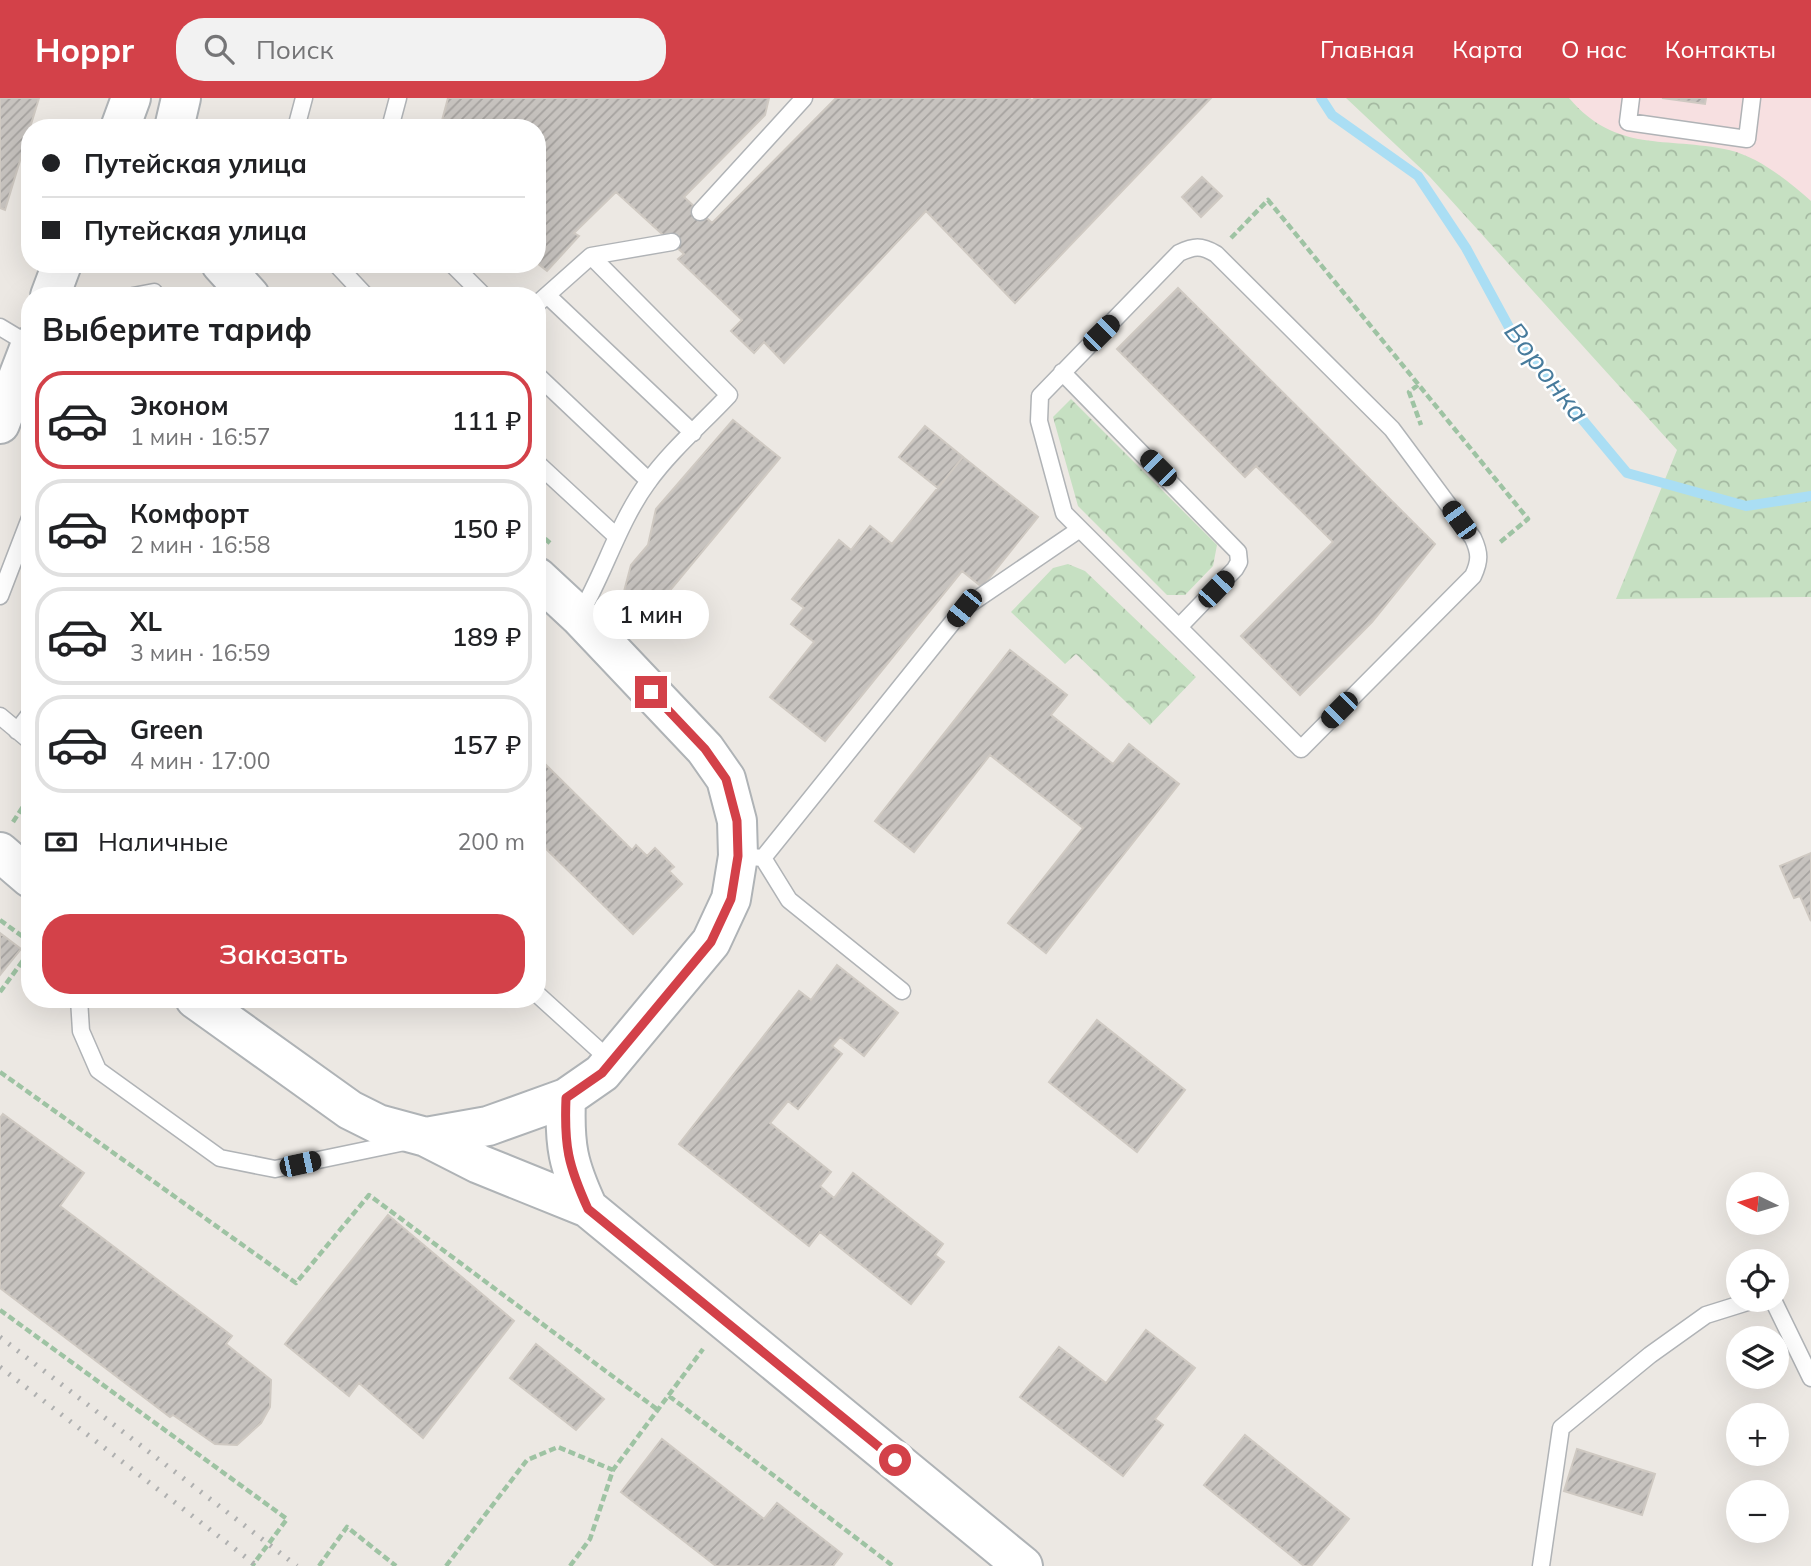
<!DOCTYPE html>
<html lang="ru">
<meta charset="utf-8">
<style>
body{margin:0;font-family:Mulish,sans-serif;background:#f2f2f2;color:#202124;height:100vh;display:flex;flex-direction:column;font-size:26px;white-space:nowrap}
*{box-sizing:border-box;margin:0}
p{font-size:23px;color:#757577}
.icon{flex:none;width:38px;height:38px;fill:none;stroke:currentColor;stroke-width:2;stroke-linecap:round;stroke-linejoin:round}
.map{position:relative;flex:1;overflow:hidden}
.details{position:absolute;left:21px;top:189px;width:525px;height:721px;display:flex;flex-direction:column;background:#fff;border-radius:28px;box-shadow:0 7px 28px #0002}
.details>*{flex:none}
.banner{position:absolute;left:21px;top:21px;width:525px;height:154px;border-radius:28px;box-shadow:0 7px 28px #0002;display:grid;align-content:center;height:154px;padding:0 21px;background:#fff}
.needle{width:46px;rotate:275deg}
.controls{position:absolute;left:1726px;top:1074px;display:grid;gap:14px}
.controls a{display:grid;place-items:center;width:63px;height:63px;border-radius:50%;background:#fff;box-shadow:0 7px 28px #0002;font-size:35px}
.end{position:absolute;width:32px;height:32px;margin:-16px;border:9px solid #d34149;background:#fff;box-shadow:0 0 0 4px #fff}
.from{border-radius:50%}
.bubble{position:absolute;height:49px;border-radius:24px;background:#fff;box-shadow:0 7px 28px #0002;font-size:23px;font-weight:600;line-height:49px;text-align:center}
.car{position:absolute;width:21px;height:42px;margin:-21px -10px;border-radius:9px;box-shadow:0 0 5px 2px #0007;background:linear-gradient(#222 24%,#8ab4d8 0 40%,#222 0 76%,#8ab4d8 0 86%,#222 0)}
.banner b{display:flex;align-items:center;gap:24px;height:66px;font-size:26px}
.banner b+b{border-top:2px solid #e0e0e0}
.banner i{width:18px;height:18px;background:#202124}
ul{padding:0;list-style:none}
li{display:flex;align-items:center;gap:21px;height:98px;margin:0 14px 10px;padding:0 7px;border:4px solid #e0e0e0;border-radius:28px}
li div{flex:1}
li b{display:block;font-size:26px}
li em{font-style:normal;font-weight:600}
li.on{border-color:#d34149}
li>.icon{width:63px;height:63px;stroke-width:1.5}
h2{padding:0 21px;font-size:32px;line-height:84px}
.pay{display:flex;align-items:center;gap:18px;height:77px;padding:0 21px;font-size:26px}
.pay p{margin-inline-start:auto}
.cta{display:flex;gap:14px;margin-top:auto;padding:14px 21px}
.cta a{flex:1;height:80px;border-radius:28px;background:#d34149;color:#fff;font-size:28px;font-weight:600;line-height:80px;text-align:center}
header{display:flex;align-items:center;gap:42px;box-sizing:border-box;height:98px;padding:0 35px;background:#d34149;color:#fff}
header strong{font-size:33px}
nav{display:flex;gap:38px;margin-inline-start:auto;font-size:24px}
.search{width:490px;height:63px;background:#f2f2f2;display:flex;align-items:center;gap:18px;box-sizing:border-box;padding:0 24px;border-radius:28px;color:#757577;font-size:26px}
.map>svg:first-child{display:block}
.medical{fill:#f7e0e1}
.forest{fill:url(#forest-crowns)}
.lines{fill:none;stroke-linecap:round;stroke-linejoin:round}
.stream{stroke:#aadef4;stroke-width:10}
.building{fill:url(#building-hatch);stroke:#cfc9c2;stroke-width:2}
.lane-casing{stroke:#b0b3b6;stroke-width:19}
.secondary-casing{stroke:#afb3b6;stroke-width:42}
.path{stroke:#9ec3a3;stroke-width:4.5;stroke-dasharray:7 3.5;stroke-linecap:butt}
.lane{stroke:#fff;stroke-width:16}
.secondary{stroke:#fff;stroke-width:38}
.rail{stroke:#afb0b0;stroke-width:5;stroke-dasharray:2 9;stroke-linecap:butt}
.route{stroke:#d34149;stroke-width:9}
.labels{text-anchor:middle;stroke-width:5;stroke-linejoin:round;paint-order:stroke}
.water-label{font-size:28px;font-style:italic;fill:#477b9c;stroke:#fff}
</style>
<header>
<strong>Hoppr</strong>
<div class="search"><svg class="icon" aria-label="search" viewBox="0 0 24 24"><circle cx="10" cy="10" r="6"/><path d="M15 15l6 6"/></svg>Поиск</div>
<nav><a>Главная</a><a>Карта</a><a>О нас</a><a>Контакты</a></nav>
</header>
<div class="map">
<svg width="1811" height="1468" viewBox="0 0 1811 1468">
<defs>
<pattern id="forest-crowns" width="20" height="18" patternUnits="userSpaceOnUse" patternTransform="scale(1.75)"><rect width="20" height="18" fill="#c6e0c2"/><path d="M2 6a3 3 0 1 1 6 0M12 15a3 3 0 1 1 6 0" fill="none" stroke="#a4b9a1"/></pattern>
<pattern id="building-hatch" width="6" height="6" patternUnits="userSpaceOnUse" patternTransform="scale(1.75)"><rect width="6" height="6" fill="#c7c3bf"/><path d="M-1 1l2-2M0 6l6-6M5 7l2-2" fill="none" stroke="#a5a29f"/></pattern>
</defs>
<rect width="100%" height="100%" fill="#ece8e3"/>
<!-- medical -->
<path class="medical" d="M1563 0H1811V156L1584 129Z"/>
<!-- forest -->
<path class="forest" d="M1346 0H1569C1617 56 1665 38 1729 52 1759 59 1788 83 1811 103V499L1616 501 1677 352 1430 79Z
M1071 301 1217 447 1213 468 1185 497H1167L1078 408 1053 319Z
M1068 466 1085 473 1196 579 1150 627 1076 556 1065 566 1011 514 1053 470Z"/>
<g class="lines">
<!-- stream -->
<path class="stream" d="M1321 0 1332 17 1418 78 1466 150 1516 242 1627 375 1746 408 1811 398"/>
</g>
<!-- building -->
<path class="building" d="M0 0H39L5 112 0 110Z
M448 0H769L765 17 684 99 712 125 836 0H1029L1032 3 1035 0H1211L1015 205 926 113 784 265 764 244 754 255 731 233 742 222 678 161 684 156 616 94 574 135 579 138 547 173 537 165V30H440Z
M1662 0H1706L1705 6Z
M1202 79 1222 98 1201 119 1182 99Z
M1178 190 1435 446 1372 524 1300 597 1241 538 1333 444 1256 368 1245 379 1117 251Z
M733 322 780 360 647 520 622 501 631 467 648 447 656 411Z
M925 328 963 359 938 390 899 359Z
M963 359 1038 419 982 489 962 473 825 643 770 599 814 544 791 526 804 510 792 501 839 442 851 452 870 428 892 446Z
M1010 552 1067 597 1051 617 1113 666 1129 646 1179 686 1046 855 1008 825 1083 730 990 657 914 754 875 723Z
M537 658 632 752 636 747 647 758 655 750 674 769 669 773 682 786 633 836 537 742Z
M1811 755V823L1800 798 1794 800 1780 768Z
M0 835 21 851 0 877Z
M837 867 898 915 864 958 840 939 832 948 842 956 798 1011 788 1003 770 1025 831 1074 820 1088 834 1100 853 1075 943 1146 935 1157 944 1164 911 1206 820 1134 809 1148 679 1046 799 893 811 902Z
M1097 922 1185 992 1137 1054 1049 984Z
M3 1016 84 1075 60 1108 232 1238 226 1246 271 1282 270 1309 261 1325 237 1347 215 1346 173 1317 170 1319 0 1190V1020Z
M388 1117 514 1223 423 1340 359 1285 349 1298 285 1246Z
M1146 1232 1195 1270 1155 1321 1163 1327 1123 1378 1020 1299 1059 1249 1106 1285Z
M536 1246 604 1301 576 1332 510 1280Z
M1245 1337 1349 1421 1311 1468H1304L1204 1387Z
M662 1341 764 1421 777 1405 842 1456 833 1468H716L621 1394Z
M1577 1351 1655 1376 1642 1417 1564 1393Z"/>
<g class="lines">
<!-- lane casing -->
<g class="lane-casing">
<path id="lane" d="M1631 0 1628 24 1747 41 1752 0
M296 30 304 0
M390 30 398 0
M700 114 804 0
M336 166 366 198
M452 166 484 198
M547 197 693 335
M133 198 154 194 157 198
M537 206 591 158 672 144
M0 229 30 247
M1062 274 1238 454 1239 464 1235 471 1179 529
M537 277 649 383
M537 365 616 438
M0 498 30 420
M579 518C605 474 618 425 648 384 671 352 703 325 729 297L591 158
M0 618 30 643
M17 633 30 616
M738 758 763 760 964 510 1080 431 1064 415 1039 323 1040 298 1179 155C1194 148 1201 147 1216 156L1392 331 1473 440C1480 455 1480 463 1473 478L1301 651 1080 431
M763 760 789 802 902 893
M537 896 612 964
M79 901 81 933 98 972 220 1060 275 1071 405 1044
M1773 1202 1811 1280
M1541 1468 1561 1330 1650 1257 1706 1217 1754 1202"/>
</g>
<!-- secondary casing -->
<g class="secondary-casing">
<path id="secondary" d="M120 30 131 0
M174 30 181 0
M221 166 250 198
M50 198 62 166
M0 326 30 248
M0 754 30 780
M195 901 350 1012 378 1026 426 1039 479 1066 588 1110 1023 1468
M566 1000C564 1048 568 1067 588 1110
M426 1039 488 1028 566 1000 602 975 711 844 731 801 738 758 737 723 726 681 705 651 579 518 537 479"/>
</g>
<!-- path -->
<path class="path" d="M1231 140 1268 102 1528 421 1499 445
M1418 287 1409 294 1421 327
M537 434 550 445
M13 724 30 698
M0 822 30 844
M0 894 30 853
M0 974 296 1185 369 1097 658 1312
M0 1212 287 1421 252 1468
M669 1298 893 1468
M319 1468 347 1429 396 1468
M446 1468 527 1362 558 1349 613 1372
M570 1468 590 1441 613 1372 703 1251"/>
<!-- lane -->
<use href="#lane" class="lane"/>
<!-- secondary -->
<use href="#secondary" class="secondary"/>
<!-- rail -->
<path class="rail" d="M0 1239 297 1468
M0 1269 257 1468"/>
</g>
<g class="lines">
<!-- route -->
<path class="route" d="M651 594 705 651 726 681 737 723 738 758 731 801 711 844 602 975 566 1000C564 1048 568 1067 588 1111L895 1362"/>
</g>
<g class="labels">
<!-- water labels -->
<g class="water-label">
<text transform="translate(1547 274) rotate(52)" y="10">Воронка</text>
</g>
</g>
</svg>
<div class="controls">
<a><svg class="needle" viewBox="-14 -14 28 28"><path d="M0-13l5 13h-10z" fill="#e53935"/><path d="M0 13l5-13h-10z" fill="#757577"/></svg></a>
<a><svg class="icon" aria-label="locate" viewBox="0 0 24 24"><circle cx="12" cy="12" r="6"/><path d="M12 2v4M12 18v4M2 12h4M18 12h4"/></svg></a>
<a><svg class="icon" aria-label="layers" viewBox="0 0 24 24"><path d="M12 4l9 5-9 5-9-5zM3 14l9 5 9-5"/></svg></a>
<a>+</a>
<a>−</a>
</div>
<i class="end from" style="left:895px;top:1362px"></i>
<i class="end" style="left:651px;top:594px"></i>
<div class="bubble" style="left:593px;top:492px;width:116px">1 мин</div>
<i class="car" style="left:1101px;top:235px;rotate:45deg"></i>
<i class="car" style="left:1158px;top:370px;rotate:315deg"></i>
<i class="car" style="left:1459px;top:422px;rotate:324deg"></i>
<i class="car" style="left:1216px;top:491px;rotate:44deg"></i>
<i class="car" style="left:964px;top:510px;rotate:219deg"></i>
<i class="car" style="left:1339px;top:612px;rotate:225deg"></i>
<i class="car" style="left:300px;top:1066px;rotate:78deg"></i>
<div class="banner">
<b><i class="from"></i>Путейская улица</b>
<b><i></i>Путейская улица</b>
</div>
<section class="details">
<h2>Выберите тариф</h2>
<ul>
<li class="on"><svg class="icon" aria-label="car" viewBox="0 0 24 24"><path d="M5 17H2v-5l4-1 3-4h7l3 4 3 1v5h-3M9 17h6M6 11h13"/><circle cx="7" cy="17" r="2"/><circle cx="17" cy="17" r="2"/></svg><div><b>Эконом</b><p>1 мин · 16:57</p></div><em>111 ₽</em></li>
<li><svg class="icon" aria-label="car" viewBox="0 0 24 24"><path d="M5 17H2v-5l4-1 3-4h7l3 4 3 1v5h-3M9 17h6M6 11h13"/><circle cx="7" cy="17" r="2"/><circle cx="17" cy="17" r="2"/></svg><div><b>Комфорт</b><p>2 мин · 16:58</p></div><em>150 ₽</em></li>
<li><svg class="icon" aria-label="car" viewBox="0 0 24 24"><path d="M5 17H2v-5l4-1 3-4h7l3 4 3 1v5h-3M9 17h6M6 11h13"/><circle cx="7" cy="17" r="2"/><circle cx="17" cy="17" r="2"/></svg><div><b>XL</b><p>3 мин · 16:59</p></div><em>189 ₽</em></li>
<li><svg class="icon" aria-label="car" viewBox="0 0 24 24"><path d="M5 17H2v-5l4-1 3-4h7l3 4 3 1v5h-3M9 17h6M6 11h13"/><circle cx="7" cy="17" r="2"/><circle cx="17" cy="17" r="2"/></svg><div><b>Green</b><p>4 мин · 17:00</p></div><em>157 ₽</em></li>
</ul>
<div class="pay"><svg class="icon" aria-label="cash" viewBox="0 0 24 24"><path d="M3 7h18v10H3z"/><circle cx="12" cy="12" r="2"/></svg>Наличные<p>200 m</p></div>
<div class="cta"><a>Заказать</a></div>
</section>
</div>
